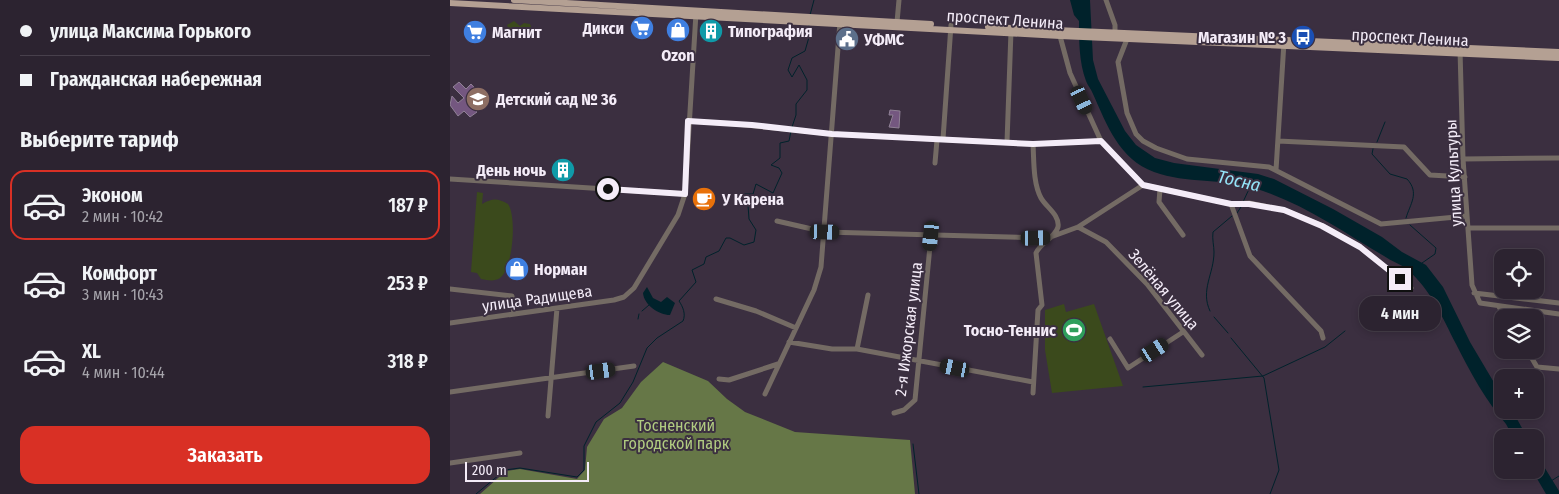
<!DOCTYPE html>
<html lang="ru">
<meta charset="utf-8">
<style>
body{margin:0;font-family:"Fira Sans Condensed",sans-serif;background:#342b38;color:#f1f3f6;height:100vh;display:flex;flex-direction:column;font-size:19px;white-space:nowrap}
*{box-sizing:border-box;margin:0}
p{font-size:16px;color:#a6a4ab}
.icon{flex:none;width:28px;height:28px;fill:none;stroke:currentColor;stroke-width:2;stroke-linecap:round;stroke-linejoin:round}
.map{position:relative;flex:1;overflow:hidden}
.sheet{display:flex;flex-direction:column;background:#2c2330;width:450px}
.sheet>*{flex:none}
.top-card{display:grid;align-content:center;height:110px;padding:0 20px;background:#2c2330}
.buttons{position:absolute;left:1044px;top:249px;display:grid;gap:10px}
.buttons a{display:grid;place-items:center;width:50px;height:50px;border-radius:10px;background:#2c2330;box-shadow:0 2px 8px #0003,0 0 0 1px #48404c;font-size:25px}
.scale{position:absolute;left:15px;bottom:12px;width:124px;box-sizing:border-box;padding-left:5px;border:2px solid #f4ecf8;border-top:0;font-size:14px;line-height:18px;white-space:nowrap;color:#f4ecf8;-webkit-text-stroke:4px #3b2f40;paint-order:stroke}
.end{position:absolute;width:22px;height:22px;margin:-11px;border:6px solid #f4ecf8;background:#111;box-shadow:0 0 0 2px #111}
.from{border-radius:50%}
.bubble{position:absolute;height:35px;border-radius:15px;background:#2c2330;box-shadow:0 2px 8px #0003,0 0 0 1px #48404c;font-size:16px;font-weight:600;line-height:35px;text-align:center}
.car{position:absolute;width:15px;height:30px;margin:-15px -8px;border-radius:6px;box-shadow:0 0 4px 1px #0007;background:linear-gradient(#222 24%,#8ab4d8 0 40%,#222 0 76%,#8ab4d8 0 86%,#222 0)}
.top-card b{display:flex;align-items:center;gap:18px;height:48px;font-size:19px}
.top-card b+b{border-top:1px solid #48404c}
.top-card i{width:12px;height:12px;background:#f1f3f6}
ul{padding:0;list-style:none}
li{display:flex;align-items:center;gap:15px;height:70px;margin:0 10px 8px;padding:0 10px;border:2px solid transparent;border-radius:15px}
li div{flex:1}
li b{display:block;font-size:19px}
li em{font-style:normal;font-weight:600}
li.current{border-color:#d93025}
li>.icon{width:45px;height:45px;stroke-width:1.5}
h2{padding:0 20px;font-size:22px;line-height:60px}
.cta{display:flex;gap:10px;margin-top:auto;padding:10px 20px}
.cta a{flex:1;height:58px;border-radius:15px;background:#d93025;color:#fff;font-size:20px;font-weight:600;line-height:58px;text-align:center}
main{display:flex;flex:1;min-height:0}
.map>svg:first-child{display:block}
.green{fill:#3b4a1c}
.forest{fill:#667747}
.water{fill:#00222b}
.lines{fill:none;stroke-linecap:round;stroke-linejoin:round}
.stream{stroke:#00222b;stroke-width:1}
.building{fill:#745780;stroke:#908196}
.minor{stroke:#746b64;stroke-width:5}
.major{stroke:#b4a093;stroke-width:6}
.route{stroke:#f4ecf8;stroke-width:6}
.labels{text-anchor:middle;stroke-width:4;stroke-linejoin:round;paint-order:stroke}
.street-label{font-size:16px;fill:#f4ecf8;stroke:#3b2f40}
.poi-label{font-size:16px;font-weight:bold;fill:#f4ecf8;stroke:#3b2f40;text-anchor:start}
.park-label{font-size:16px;fill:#b1cc81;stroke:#3b2f40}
.water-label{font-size:18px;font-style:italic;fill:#95e5f9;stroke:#3b2f40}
</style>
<main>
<section class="sheet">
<div class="top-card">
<b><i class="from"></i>улица Максима Горького</b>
<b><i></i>Гражданская набережная</b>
</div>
<h2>Выберите тариф</h2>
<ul>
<li class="current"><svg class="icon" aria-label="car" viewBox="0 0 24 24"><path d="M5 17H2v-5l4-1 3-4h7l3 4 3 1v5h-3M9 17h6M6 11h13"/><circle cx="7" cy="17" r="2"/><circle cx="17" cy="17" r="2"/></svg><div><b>Эконом</b><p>2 мин · 10:42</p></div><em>187 ₽</em></li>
<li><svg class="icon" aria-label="car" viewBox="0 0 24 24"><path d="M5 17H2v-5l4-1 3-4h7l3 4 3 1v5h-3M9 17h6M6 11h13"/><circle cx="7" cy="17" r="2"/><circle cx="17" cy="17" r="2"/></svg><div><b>Комфорт</b><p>3 мин · 10:43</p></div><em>253 ₽</em></li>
<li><svg class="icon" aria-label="car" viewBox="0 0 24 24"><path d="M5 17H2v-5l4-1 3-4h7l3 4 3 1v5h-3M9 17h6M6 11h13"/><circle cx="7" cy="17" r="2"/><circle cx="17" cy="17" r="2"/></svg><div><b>XL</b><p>4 мин · 10:44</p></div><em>318 ₽</em></li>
</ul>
<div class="cta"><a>Заказать</a></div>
</section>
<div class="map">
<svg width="1109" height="494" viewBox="0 0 1109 494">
<rect width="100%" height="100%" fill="#3b2f40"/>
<!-- green -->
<path class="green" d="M64 21 70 26 74 23 80 24 82 29 80 33 74 35 69 30 66 33 60 32 57 25Z
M27 192 33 193 32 204C42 198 48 198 58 204 67 216 63 269 50 278 44 282 38 280 31 279L27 273 21 272Z
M614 304 616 312 644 304 673 386 602 393 595 350V310Z"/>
<!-- forest -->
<path class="forest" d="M213 362 258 381 277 399 295 412 345 432 460 440 465 494H30L56 471 70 469 127 479 135 470 137 447 154 419 172 408 191 382Z"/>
<!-- water -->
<path class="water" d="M620 0H640L643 60 648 79 675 131 686 145 705 158 724 163 808 174 824 179 883 209 932 237 952 252 976 265 993 287 1020 342 1052 396V410H1062L1077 437H1063L1056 424C1036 401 1020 372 1006 344 992 317 981 290 957 269 950 264 941 261 934 256 892 231 851 202 804 188 772 178 737 184 704 172 669 159 657 125 643 94 641 89 638 86 636 81 629 62 629 41 629 21L624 15Z
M197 287 203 298 211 302 217 297 225 303 220 315C209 315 194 305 193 293Z
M1085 452 1109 491V494H1096L1082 470H1085Z"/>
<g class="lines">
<!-- stream -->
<path class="stream" d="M360 15 364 0
M342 127 346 115V104L357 90V80L349 65 342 77 338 70 342 58 355 51 359 37V24
M927 142 935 122
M923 149 922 154 940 174 957 179C970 193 960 204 956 218
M793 202 800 187
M787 213 791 207
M960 225 986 248 985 254 972 263
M192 311 199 305
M760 311C750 290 764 274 764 252 764 246 762 239 763 232L782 216
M764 317 778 333
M188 319 189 314
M781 338 814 378 829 470 820 494
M693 387 813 376 875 347 895 331
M463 444 469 494
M1101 481 1109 476
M26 494 55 470 70 468 127 477 134 470V446L146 422 170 403 183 382 197 348 207 338 233 321C236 314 233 307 229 301L246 282 242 270 254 264 256 257 269 251 276 238H280L294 245 304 242 306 230 299 219 298 205 290 197 291 194H303L306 184 323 193 332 173 329 168 321 165 330 158V143L339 141 341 131"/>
</g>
<!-- building -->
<path class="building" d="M255 26 267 27 266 39H254Z
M9 82 16 89 21 84 34 98 28 103 22 96 17 101 27 112 20 117 14 111 8 116 0 105 2 96 8 103 14 98 3 87Z
M440 110 450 111 449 128 439 127 443 115H439Z"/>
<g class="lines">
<!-- minor -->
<path class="minor" d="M656 0 665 25V36
M447 22 449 0
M610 36 620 73 651 141 693 185 781 204 799 203 834 210 873 226 910 247 961 288
M677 39 668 62 677 113 686 134 693 141 706 148 737 159 819 167 931 224 1017 216
M1010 50 1013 159 1022 285 1030 303 1109 314
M238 121 286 124 382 134 583 144 651 141
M493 139 501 25
M828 141 954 147 980 175 1015 177
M557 142 561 31
M583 144C584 161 583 183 591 198 596 207 610 215 608 227 605 238 591 242 586 253L592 305 588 310 583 393
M1013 159 1109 158
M485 163 487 140
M826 170 834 42
M0 179 235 194
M710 189 709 202 733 235
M781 204 800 256 871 331 873 338
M327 221 375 232 598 238 628 227 693 185
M628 227 656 242 697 284 752 355
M1018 228H1109
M0 289 62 296 64 314
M1024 293 1109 303
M266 299 306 311 346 328
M1049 307 1056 318
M0 323 164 300 174 297 184 288 228 215 235 194 246 13
M660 339 678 368 733 332
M339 342 382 349H407L583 382
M407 349 418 295
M1077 350 1087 367 1109 369
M269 379 279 380 328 364
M0 392 184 366
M315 394 364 290 371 267 390 22
M444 413 454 410 465 400 481 236
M98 416 107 308
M0 463 70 453"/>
<!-- major -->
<path class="major" d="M64 0 481 24
M0 3 610 36 1109 58
M538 27 1109 52"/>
</g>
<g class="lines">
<!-- route -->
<path class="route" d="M158 189 235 194 238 121 302 125 382 134 583 144 651 141 693 185 781 204H799L834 210 872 226 910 247 950 279"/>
</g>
<!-- icons -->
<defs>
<g id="supermarket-disc" transform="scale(1.25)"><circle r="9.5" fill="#3f7fe0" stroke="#3b2f40"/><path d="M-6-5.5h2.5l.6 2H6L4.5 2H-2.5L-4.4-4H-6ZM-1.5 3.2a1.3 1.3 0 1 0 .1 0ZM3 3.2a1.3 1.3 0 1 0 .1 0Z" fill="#fff"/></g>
<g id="shop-disc" transform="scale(1.25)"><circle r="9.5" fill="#3f7fe0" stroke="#3b2f40"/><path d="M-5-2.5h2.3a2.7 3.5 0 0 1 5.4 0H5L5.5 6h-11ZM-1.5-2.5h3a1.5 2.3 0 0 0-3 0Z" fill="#fff"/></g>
<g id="building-disc" transform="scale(1.25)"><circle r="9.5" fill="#0f9aa8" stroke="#3b2f40"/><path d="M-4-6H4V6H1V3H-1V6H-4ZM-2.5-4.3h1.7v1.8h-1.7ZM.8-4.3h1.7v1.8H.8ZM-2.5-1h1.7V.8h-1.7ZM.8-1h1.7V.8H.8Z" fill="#fff"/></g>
<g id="bus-disc" transform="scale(1.25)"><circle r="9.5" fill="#1a4fb4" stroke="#3b2f40"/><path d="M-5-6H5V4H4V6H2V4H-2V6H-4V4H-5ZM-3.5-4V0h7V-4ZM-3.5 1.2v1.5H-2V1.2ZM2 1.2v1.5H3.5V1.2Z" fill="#fff"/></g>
<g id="civic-disc" transform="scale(1.25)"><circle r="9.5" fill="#5c6f8a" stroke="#3b2f40"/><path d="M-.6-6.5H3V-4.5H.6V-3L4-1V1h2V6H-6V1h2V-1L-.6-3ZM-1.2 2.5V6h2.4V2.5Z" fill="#fff"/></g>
<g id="school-disc" transform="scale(1.25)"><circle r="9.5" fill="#8d6e63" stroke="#3b2f40"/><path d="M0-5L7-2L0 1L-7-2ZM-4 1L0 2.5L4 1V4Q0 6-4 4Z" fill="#fff"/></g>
<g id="cafe-disc" transform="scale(1.25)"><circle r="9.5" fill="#e8710a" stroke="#3b2f40"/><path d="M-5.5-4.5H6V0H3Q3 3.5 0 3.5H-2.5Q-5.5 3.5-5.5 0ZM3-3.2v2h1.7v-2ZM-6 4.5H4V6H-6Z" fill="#fff"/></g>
<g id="stadium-disc" transform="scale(1.25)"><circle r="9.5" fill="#2e9e5b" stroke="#3b2f40"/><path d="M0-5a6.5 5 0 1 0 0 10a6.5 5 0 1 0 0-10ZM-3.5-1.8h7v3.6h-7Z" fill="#fff"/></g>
</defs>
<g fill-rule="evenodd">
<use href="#supermarket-disc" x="192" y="28"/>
<use href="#shop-disc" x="228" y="30"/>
<use href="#building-disc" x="261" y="31"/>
<use href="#supermarket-disc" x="25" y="32"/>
<use href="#bus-disc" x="853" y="37"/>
<use href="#civic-disc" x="397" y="39"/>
<use href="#school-disc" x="28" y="99"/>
<use href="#building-disc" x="113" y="170"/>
<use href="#cafe-disc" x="254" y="199"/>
<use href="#shop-disc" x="67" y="269"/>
<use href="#stadium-disc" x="624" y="330"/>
</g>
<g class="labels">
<!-- street labels -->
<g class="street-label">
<text transform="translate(555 19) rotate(4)" y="6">проспект Ленина</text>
<text transform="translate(960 37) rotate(3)" y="6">проспект Ленина</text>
<text transform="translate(1003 173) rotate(-93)" y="6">улица Культуры</text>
<text transform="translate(714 289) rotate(50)" y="6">Зелёная улица</text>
<text transform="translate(87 298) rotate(-8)" y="6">улица Радищева</text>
<text transform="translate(458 329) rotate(-83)" y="6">2-я Ижорская улица</text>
</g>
<!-- poi labels -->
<g class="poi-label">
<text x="174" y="34" text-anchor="end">Дикси</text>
<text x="278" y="37">Типография</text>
<text x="42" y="38">Магнит</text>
<text x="836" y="43" text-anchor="end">Магазин № 3</text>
<text x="414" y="45">УФМС</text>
<text x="228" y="61" text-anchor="middle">Ozon</text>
<text x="46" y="105">Детский сад № 36</text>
<text x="96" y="176" text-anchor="end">День ночь</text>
<text x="272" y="205">У Карена</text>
<text x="84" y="275">Норман</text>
<text x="606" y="336" text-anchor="end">Тосно-Теннис</text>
</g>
<!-- park labels -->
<g class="park-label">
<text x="226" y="431">Тосненский<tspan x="226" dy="18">городской парк</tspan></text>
</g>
<!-- water labels -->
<g class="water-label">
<text transform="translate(789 181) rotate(13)" y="6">Тосна</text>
</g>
</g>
</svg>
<div class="buttons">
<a><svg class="icon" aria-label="locate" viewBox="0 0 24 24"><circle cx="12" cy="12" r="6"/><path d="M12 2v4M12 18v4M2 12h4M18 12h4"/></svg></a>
<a><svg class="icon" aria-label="layers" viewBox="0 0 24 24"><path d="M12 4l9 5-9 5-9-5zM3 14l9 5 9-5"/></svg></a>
<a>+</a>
<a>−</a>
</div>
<div class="scale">200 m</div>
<i class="end from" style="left:158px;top:189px"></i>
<i class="end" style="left:950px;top:279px"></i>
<div class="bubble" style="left:909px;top:296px;width:82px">4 мин</div>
<i class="car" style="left:632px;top:100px;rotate:155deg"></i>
<i class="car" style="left:375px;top:232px;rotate:92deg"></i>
<i class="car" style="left:481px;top:236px;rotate:186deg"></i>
<i class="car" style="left:586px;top:238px;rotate:89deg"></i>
<i class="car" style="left:705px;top:350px;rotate:57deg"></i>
<i class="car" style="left:505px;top:368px;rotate:282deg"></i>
<i class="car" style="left:151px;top:371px;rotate:82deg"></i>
</div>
</main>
